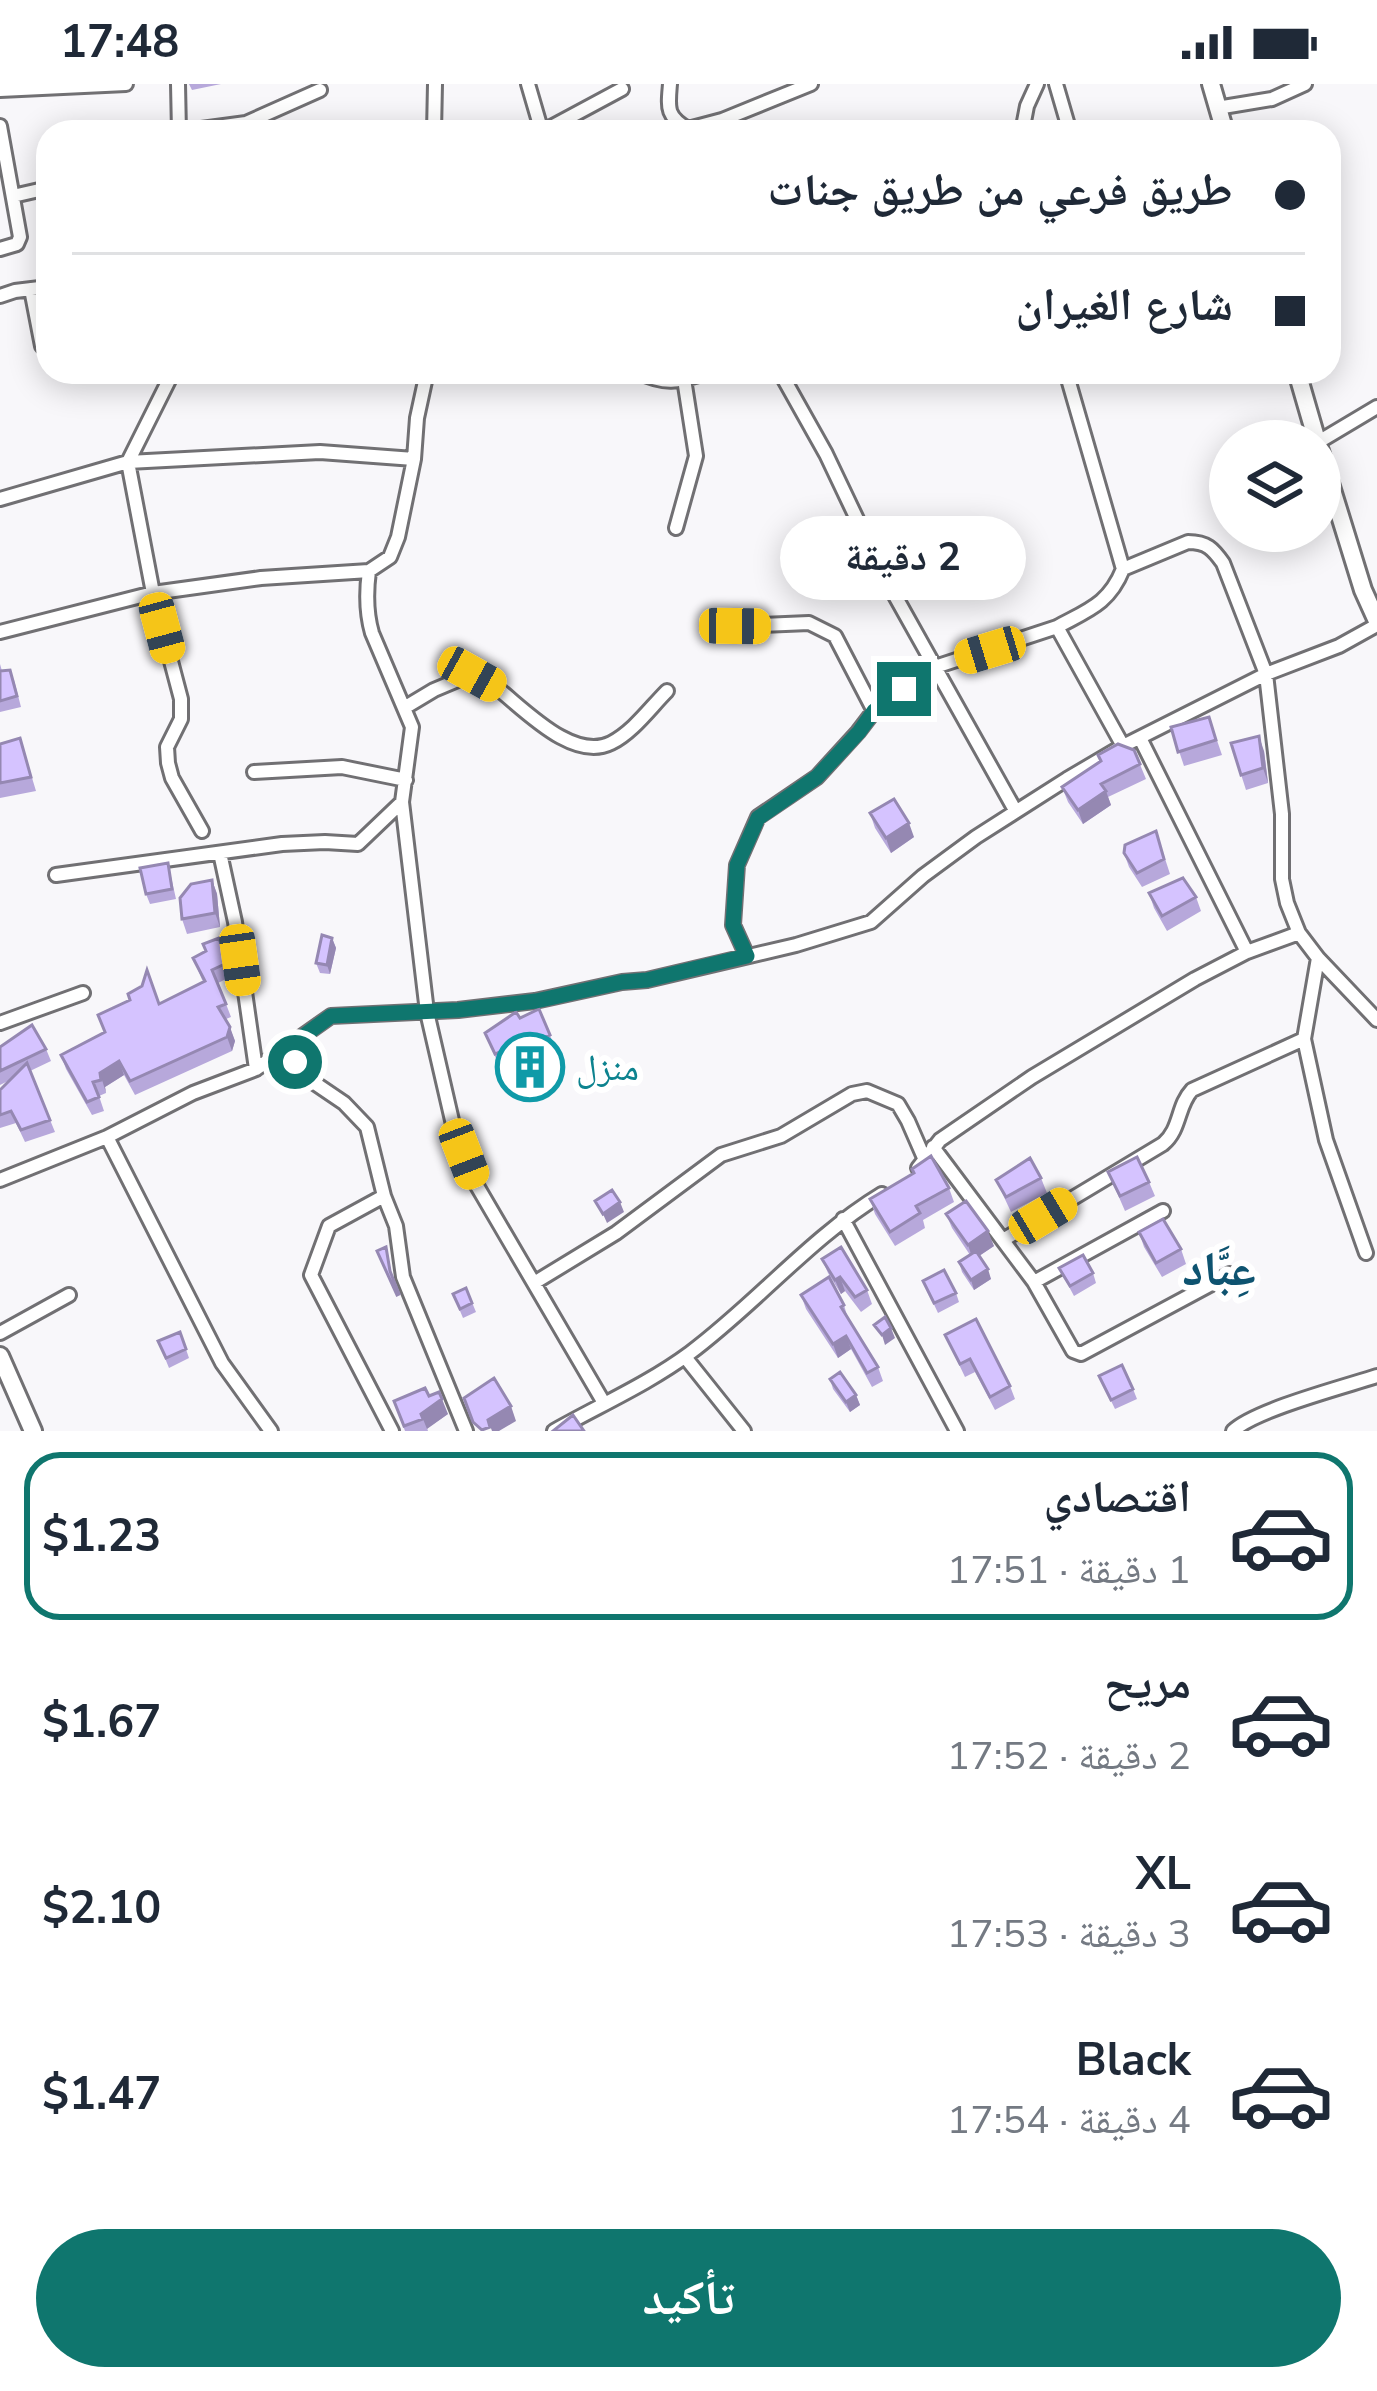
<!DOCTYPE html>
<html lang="ar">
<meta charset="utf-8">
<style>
body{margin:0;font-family:"Nunito Sans","Noto Naskh Arabic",sans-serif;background:#f6f6f7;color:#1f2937;direction:rtl;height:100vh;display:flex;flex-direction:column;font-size:45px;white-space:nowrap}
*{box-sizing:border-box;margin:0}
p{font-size:39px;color:#747a83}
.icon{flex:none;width:66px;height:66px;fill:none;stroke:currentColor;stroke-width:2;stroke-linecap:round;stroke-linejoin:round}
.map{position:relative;height:1347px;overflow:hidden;direction:ltr}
.drawer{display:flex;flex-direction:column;background:#fff;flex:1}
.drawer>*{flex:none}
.banner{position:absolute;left:36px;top:36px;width:1305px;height:264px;border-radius:36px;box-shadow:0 6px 30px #0003;direction:rtl;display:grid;align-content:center;height:264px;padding:0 36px;background:#fff}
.fabs{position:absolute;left:1209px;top:336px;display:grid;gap:24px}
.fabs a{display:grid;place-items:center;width:132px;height:132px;border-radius:50%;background:#fff;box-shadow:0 6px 30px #0003;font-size:60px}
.end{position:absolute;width:54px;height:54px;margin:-27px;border:15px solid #0f766e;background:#fff;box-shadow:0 0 0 6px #fff}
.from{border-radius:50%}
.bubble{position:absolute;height:84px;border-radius:42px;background:#fff;box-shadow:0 6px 30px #0003;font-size:39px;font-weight:700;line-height:84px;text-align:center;direction:rtl}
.car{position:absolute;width:36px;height:72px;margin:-36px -18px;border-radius:15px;box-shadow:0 0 9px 3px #0007;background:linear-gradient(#f5c518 24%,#345 0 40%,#f5c518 0 76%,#345 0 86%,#f5c518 0)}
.banner b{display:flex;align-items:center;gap:42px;height:114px;font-size:45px}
.banner b+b{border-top:3px solid #e0e1e3}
.banner i{width:30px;height:30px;background:#1f2937}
ul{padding:21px 0 0;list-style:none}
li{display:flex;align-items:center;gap:36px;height:168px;margin:0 24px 18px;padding:0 12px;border:6px solid transparent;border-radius:36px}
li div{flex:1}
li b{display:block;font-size:45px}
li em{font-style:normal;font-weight:700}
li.on{border-color:#0f766e}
li>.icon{width:108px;height:108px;stroke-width:1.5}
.action{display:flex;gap:24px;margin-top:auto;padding:24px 36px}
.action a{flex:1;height:138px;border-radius:72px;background:#0f766e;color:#fff;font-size:48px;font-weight:700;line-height:138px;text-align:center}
.status{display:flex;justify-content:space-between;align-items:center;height:84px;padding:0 60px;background:#fff;direction:ltr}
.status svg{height:33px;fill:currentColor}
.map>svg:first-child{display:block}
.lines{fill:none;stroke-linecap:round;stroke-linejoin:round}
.street-casing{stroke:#717073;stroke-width:18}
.secondary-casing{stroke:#717073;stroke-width:22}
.street{stroke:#fff;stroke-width:12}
.secondary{stroke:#fff;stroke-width:16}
.wall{fill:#b7a8db}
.shaded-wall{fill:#9588b2}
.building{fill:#d5c3ff;stroke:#9588b2;stroke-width:3}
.route{stroke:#0f766e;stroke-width:15}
.labels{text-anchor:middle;stroke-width:12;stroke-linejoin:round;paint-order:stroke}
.culture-label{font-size:36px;fill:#0d838f;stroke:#fff;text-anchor:start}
.district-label{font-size:48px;font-weight:bold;fill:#0e5370;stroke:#fff}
</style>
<div class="status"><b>17:48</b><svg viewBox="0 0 49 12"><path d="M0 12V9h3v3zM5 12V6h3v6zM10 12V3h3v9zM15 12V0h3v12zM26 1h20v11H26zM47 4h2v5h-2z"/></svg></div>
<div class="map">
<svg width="1377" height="1347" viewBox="0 0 1377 1347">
<rect width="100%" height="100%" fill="#f8f7fa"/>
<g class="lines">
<!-- street casing -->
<g class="street-casing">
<path id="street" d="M178 0 179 48
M528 0 542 48
M670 0C668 24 666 32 688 45L722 36 811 0
M1056 0 1070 48
M0 6 126 0
M1217 24 1272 15 1305 0
M0 42 20 153 17 160 0 165
M179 48 246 39 320 6
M434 48 435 0
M542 48 622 5
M998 48 1022 45
M1022 48 1027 22 1037 0
M13 112 48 104
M31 205 42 262 48 268
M0 212 15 207 48 203
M173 288 128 378 153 509 181 615V635L167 663 168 679 172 694 202 747
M638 288C667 302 679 297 709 288
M780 288 826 370 884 492 1015 726
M1066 288 1123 485C1109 520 1088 526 1057 543L1123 662
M1320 357 1377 323
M0 415 128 378 320 368 414 375
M676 444 696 372 684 295
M735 542 809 539 835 552 874 627
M0 548 153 509 261 494 369 487
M404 624 434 606 472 590C480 594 489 599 497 604 524 625 573 678 611 659 633 648 650 624 667 607
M1140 654 1247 868
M254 688 342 683 406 696
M402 718 427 928 454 1045 473 1095 604 1319
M220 769 235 838 256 985
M56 791 282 760 325 758 358 760 402 718 412 643 372 549C366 528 366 509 369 487L390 473 398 453 414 375 417 334 427 288
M1299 849 1318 874 1377 936
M747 872 733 841 737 781 758 733 817 693 858 648 874 627 935 583 1057 543
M1318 874 1304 955 1326 1056 1366 1169
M0 939 83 909
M287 964 295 978 316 1000 344 1019 367 1043 384 1112 396 1142 403 1193 466 1347
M107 1053 222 1279 271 1347
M933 1063 1034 1198 1163 1127
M918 1084 940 1056 1032 993 1195 895 1247 868 1299 849 1287 819 1282 795V730L1266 590 1223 479C1213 465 1207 458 1188 458L1123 485
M0 1096 107 1053 193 1009 256 985 331 932 458 926 535 917 622 898 647 896 796 861 871 838 923 792 976 753 1067 695 1123 662 1266 590 1339 562 1377 541
M384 1112 329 1142 311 1191 392 1347
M843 1135 957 1347
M1003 1156 1163 1060C1181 1045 1177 1022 1192 1006L1304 955
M1034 1198 1073 1267 1081 1270 1230 1190
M534 1199 616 1149 721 1071 781 1052 852 1010 867 1007 898 1020 908 1037 925 1076
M0 1249 69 1211
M685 1273 744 1347
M554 1347C600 1321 648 1300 690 1269 757 1219 811 1153 882 1110
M1233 1347C1255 1326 1343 1303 1377 1292"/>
</g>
<!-- secondary casing -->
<g class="secondary-casing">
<path id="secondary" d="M1211 0 1225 48
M1297 288 1317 357
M1320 367 1363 506 1377 537
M0 1272 33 1347"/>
</g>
<!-- street -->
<use href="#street" class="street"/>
<!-- secondary -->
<use href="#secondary" class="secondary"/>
</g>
<!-- wall -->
<path class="wall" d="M189 0H221L192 6Z
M0 580 2 587 14 596 21 623 0 628Z
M1209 633 1222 671 1184 682 1171 643Z
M20 654 36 707 0 714V660Z
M1231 659 1264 667 1268 699 1246 706Z
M1134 666 1146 695 1108 713 1111 721 1083 740 1068 718 1062 703 1100 677Z
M870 729 914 753 891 769 875 744Z
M1156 747 1170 790 1142 803 1129 783 1124 769Z
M168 779 176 815 150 820 146 810Z
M212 796 217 810 220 843 187 850 182 835Z
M1149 809 1196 813 1201 827 1167 847 1154 824Z
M219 854 232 892 218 899 231 933 226 935 235 957 232 967 135 1011 124 991 105 1003 106 1009 99 1012 104 1027 92 1031 66 985 61 971 203 898 193 874 206 867Z
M332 854 336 864 330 890 320 889 316 879Z
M520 934 550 951 555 965 540 971 548 995 530 1005 514 978 500 984 485 949Z
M0 963 46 965 51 977 30 987 55 1048 25 1058 16 1039 0 1044V1006L8 997 0 1001Z
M1108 1088 1149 1098 1155 1112 1125 1127Z
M1041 1094 1047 1109 1011 1128 996 1096Z
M949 1104 954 1118 923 1136 925 1144 895 1162 875 1130 870 1115Z
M946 1130 994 1162 979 1172 991 1195 974 1206 962 1188 959 1178 970 1171 952 1144Z
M1139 1148 1181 1165 1186 1180 1162 1193 1144 1163Z
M822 1175 867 1206 872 1220 861 1228 845 1207 841 1210 828 1189Z
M1059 1184 1093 1189 1096 1199 1074 1212Z
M923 1197 956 1209 959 1218 938 1229Z
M466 1204 476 1228 463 1234 453 1210Z
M801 1211 844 1221 848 1235 878 1283 883 1297 872 1303 851 1265 838 1274 806 1225Z
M180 1248 189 1274 169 1284 158 1257Z
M945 1251 1010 1302 1015 1315 995 1326 975 1288 965 1293Z
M1099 1292 1133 1305 1137 1315 1115 1325Z
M830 1295 856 1311 860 1321 850 1328 833 1305Z
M429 1312 448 1330 427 1344 428 1347H405L394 1317Z"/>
<!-- shaded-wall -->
<path class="shaded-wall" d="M1259 652 1264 667 1268 699 1263 684Z
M1106 707 1111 721 1083 740 1078 726Z
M909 739 914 753 891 769 886 754Z
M212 796 217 810 220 843 215 829Z
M332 854 336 864 330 890 327 881Z
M230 943 235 957 232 967 227 953Z
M119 977 124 991 105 1003 106 1009 100 989Z
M620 1118 624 1128 607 1139 603 1130Z
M988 1147 994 1162 973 1176 968 1161Z
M988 1185 991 1195 974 1206 971 1196Z
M840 1193 845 1207 841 1210 835 1196Z
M891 1244 895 1254 885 1261 882 1251Z
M846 1252 851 1265 838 1274 833 1260Z
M856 1311 860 1321 850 1328 846 1318Z
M442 1315 448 1330 427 1345 421 1330Z
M511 1322 516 1337 499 1347H492L488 1336Z"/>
<!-- building -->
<path class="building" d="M10 586 17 612 0 617V587Z
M1209 633 1216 656 1178 668 1171 643Z
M1259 652 1263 684 1241 691 1231 659Z
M20 654 31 693 0 699V660Z
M1118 660 1134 666 1140 680 1101 700 1106 707 1078 726 1062 703 1101 677 1098 671Z
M894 715 909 739 886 754 870 729Z
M1156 747 1164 775 1137 789 1124 769 1125 761Z
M168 779 172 805 146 810 140 784Z
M1183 794 1196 813 1162 832 1149 809Z
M212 796 215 829 182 835 180 814 191 800Z
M322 851 332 854 327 881 316 879Z
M219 854 227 879 212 886 226 920 218 923 230 943 227 953 130 997 119 977 100 989 101 996 93 998 99 1013 87 1018 61 971 105 948 98 931 130 916 128 910 142 902 147 886 159 920 205 897 193 874 206 867 203 860Z
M539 925 550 951 534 957 543 981 525 991 508 964 495 970 485 949 516 928 520 934Z
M32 941 46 965 0 987V963Z
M27 979 50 1036 21 1046 11 1027 0 1031V1006Z
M931 1072 949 1104 916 1122 920 1129 890 1148 870 1115 914 1089 912 1085Z
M1137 1073 1149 1098 1120 1112 1108 1088Z
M1030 1074 1041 1094 1006 1113 996 1096Z
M612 1106 620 1118 603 1130 595 1117Z
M966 1117 988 1147 968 1161 946 1130Z
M1163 1135 1181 1165 1156 1179 1139 1148Z
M386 1163 390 1187 399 1210 397 1211 377 1167Z
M841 1163 867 1206 855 1213 840 1193 835 1196 822 1175Z
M976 1167 988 1185 971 1196 959 1178Z
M1083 1171 1093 1189 1070 1202 1059 1184Z
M944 1186 956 1209 934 1219 923 1197Z
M829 1193 844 1221 841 1223 878 1283 867 1289 846 1252 833 1260 801 1211Z
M466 1204 472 1219 460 1225 453 1210Z
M885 1233 891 1244 882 1251 874 1241Z
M976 1235 1010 1302 990 1313 970 1275 960 1280 945 1251Z
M180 1248 186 1265 166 1274 158 1257Z
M1122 1281 1133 1305 1111 1316 1099 1292Z
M840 1288 856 1311 846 1318 830 1295Z
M494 1294 511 1322 488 1336 490 1343 482 1346 473 1338 464 1314Z
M425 1304 429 1312 439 1308 442 1315 421 1330 423 1335 404 1342 394 1317Z
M573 1331 584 1347H553Z"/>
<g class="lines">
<!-- route -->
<path class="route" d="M295 978 287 964 331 932 458 926 536 917 622 898 647 896 747 872 733 841 737 781 758 734 817 693 859 648 874 627 904 605"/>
</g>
<!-- icons -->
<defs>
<g id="building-ring" transform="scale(3.45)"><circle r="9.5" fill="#fff" stroke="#0f9aa8" stroke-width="1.5"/><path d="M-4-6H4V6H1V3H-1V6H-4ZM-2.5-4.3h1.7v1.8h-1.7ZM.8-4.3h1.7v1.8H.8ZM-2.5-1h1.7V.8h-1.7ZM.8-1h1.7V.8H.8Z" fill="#0f9aa8"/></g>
</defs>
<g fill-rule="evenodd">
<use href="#building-ring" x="530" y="983"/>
</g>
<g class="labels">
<!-- culture labels -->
<g class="culture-label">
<text x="576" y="996">منزل</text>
</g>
<!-- district labels -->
<g class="district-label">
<text x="1219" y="1201">عِبَّاد</text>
</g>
</g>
</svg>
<div class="fabs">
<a><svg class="icon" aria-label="layers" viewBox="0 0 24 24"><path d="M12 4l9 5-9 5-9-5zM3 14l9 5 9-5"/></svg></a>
</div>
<i class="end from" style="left:295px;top:978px"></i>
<i class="end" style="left:904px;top:605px"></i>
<div class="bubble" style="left:780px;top:432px;width:246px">2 دقيقة</div>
<i class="car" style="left:735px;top:542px;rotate:91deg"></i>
<i class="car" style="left:162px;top:544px;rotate:165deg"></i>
<i class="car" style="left:990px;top:566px;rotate:253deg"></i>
<i class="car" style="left:472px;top:590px;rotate:119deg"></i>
<i class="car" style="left:240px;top:876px;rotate:172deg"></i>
<i class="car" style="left:464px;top:1070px;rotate:159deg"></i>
<i class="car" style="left:1043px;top:1132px;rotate:59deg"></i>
<div class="banner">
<b><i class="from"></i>طريق فرعي من طريق جنات</b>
<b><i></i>شارع الغيران</b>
</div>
</div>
<section class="drawer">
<ul>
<li class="on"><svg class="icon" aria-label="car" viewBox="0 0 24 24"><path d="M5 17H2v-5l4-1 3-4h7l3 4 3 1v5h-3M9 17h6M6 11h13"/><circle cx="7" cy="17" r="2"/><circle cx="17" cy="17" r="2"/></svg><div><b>اقتصادي</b><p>1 دقيقة · 17:51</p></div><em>$1.23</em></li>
<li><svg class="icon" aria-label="car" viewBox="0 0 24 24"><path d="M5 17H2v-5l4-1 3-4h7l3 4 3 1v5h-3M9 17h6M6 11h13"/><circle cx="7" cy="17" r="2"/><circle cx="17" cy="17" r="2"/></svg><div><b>مريح</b><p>2 دقيقة · 17:52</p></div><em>$1.67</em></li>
<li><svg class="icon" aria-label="car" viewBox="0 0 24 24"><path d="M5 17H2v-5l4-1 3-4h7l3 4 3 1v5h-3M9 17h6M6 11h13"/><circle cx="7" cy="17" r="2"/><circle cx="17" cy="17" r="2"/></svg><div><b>XL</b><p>3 دقيقة · 17:53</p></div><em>$2.10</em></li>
<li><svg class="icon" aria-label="car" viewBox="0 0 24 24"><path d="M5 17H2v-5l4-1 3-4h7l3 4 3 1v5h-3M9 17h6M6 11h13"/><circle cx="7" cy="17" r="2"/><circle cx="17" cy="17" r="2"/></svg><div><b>Black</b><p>4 دقيقة · 17:54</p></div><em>$1.47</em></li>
</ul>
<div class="action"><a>تأكيد</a></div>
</section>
